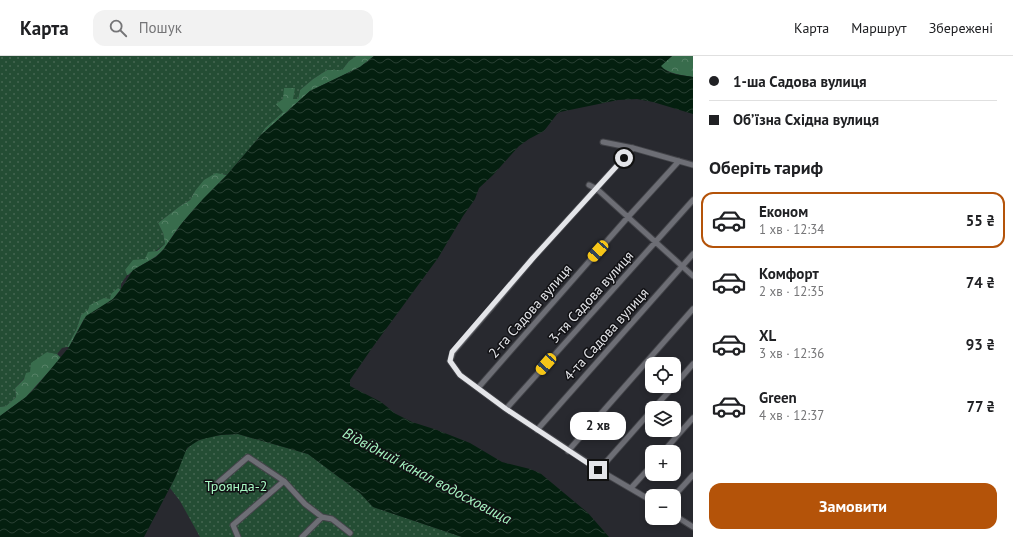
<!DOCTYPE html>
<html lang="uk">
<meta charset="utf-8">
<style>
body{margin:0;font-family:"PT Sans",sans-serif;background:#f2f2f2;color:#202124;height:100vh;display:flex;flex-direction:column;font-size:15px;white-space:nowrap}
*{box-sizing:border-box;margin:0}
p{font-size:13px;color:#757577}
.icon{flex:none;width:22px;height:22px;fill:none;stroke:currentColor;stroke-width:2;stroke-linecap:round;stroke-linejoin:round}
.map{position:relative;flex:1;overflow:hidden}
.details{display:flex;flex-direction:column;background:#fff;width:320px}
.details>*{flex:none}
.top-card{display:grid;align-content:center;height:88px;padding:0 16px;background:#fff}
.buttons{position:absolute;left:645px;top:301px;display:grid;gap:8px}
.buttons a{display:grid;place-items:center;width:36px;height:36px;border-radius:8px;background:#fff;box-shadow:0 2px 6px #0003;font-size:20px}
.end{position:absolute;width:18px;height:18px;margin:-9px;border:5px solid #e4e5e9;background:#111;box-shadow:0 0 0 2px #111}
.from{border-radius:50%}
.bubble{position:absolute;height:28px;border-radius:12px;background:#fff;box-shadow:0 2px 6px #0003;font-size:13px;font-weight:600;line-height:28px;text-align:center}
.car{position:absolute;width:12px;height:24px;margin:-12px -6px;border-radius:5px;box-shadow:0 0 3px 1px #0007;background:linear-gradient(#f5c518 24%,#345 0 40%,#f5c518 0 76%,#345 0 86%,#f5c518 0)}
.top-card b{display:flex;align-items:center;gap:14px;height:38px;font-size:15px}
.top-card b+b{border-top:1px solid #e0e0e0}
.top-card i{width:10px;height:10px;background:#202124}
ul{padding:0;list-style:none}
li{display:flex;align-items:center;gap:12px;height:56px;margin:0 8px 6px;padding:0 8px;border:2px solid transparent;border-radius:12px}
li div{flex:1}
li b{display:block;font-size:15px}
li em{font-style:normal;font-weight:600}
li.current{border-color:#b45309}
li>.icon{width:36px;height:36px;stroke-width:1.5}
h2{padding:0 16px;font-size:18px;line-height:48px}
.cta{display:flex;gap:8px;margin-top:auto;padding:8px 16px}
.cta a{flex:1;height:46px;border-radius:12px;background:#b45309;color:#fff;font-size:16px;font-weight:600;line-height:46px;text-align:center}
header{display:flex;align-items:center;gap:24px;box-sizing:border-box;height:56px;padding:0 20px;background:#fff;border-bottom:1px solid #e0e0e0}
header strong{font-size:19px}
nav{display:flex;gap:22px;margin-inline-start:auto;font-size:14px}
.search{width:280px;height:36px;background:#f2f2f2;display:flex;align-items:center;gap:10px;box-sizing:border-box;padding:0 14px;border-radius:12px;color:#757577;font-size:15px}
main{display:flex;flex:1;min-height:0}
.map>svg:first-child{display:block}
.green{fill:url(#green-dots)}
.forest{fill:url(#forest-crowns)}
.water{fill:url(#water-waves)}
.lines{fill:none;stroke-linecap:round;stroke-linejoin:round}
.street-casing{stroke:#434449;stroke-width:7}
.street{stroke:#6d6e75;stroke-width:5}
.route{stroke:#e4e5e9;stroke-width:5}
.labels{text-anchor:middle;stroke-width:3;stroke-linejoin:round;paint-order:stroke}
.street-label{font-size:14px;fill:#e4e5e9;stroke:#111114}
.park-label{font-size:14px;fill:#a8f9c4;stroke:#111114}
.water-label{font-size:15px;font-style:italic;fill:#a5f5c1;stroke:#111114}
</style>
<header>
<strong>Карта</strong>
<div class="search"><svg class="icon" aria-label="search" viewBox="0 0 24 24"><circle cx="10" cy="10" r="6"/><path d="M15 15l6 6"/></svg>Пошук</div>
<nav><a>Карта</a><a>Маршрут</a><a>Збережені</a></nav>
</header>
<main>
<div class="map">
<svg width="693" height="481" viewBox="0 0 693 481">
<defs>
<pattern id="green-dots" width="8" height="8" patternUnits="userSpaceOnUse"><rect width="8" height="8" fill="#244d34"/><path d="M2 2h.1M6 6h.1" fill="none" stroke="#446651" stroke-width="1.8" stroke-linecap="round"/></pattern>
<pattern id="forest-crowns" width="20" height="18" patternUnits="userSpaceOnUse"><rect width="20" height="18" fill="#386c4c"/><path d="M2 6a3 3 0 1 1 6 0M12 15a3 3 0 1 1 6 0" fill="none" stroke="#558166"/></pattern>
<pattern id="water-waves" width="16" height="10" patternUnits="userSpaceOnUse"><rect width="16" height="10" fill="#041f0f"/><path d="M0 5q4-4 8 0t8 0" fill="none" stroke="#283f32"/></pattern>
</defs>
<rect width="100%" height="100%" fill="#28292f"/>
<!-- green -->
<path class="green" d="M0 0H356L349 5 342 14H327L313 23 300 34 298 43H293L283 56 265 72 261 79 227 119 224 118 195 135 190 144 180 150 158 167 163 177 165 188 145 203 125 214 127 219 121 228V232H118L110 243 81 259 77 272 67 291 62 292 57 298 47 296 30 316 15 332 16 341 6 350 0 351Z
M238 378 308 398 360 437 373 451 462 481H200L180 445 170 432C173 426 176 419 179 412 181 405 183 397 188 392 200 379 222 379 238 378Z"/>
<!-- forest -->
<path class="forest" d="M356 0H374L360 11 310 35 261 79 265 72 283 56 276 48 283 43 284 32H295L293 43H298L300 34 313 23 327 14H342L349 5Z
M672 0H693V21C682 19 669 18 660 10Z
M216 117 227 119C212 134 197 149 183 166 175 175 170 185 163 194 153 205 138 209 128 219H127L125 214 133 204 145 203 148 196 157 195 165 188 163 177 158 167 180 150 190 144 195 135 204 124Z
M118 232 121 233 113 243 84 263 69 291H67L77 272 81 259 88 254 90 249 104 242 110 243 111 238Z
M47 296 57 298 61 302 26 341 0 360V351L6 350 16 341 15 332 24 323 26 317 30 316 31 307Z"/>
<!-- water -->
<path class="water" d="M374 0H672L661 10C668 19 682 19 693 21V58L653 46 637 43 618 44 560 56 557 58 544 75 529 83 519 90 493 119 479 132 475 143 463 160 438 202 372 292 350 324V330L381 346 396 358 412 366 437 374 470 387 502 406 530 413 540 417 588 457 609 481H462L373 451 360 437 308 398 238 378 220 379 199 384 187 392 175 422 144 481H0V360L26 341 36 331 69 291 86 260 113 243 119 236 133 214 156 201 163 194 182 167 203 143 227 119 261 79 310 35 360 11Z"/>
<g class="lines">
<!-- street casing -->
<g class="street-casing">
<path id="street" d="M603 86 633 92 693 109
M633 92 533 202 491 252 453 296 450 305 460 319 506 353 599 414 652 445
M589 129 597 133 693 220
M674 330 693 308
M478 332 628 161 679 105
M654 352 674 330
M506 353 693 144
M537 374 693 198
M568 395 693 253
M663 396 693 362
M599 414 652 354
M631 432 652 409
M211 433 248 401 284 425 305 448 322 461 332 463 350 477
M674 440 693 419
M674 459 693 471
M238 481 233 469 284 425
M302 481 322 461"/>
</g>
<!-- street -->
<use href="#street" class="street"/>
</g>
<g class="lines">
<!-- route -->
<path class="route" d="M598 414 506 353 460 319 450 305 452 296 533 202 624 102"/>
</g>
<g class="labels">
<!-- street labels -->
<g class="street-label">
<text transform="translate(591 241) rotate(-48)" y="5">3-тя Садова вулиця</text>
<text transform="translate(530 255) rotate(-49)" y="5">2-га Садова вулиця</text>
<text transform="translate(606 278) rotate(-48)" y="5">4-та Садова вулиця</text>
</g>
<!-- park labels -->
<g class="park-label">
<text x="236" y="435">Троянда-2</text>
</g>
<!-- water labels -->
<g class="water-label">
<text transform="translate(427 420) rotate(28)" y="5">Відвідний канал водосховища</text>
</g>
</g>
</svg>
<div class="buttons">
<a><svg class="icon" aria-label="locate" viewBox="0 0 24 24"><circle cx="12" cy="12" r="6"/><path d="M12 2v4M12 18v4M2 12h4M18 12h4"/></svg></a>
<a><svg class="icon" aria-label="layers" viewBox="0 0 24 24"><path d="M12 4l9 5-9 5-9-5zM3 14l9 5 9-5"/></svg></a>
<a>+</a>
<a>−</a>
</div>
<i class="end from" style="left:624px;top:102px"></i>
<i class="end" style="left:598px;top:414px"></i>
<div class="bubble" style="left:570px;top:356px;width:56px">2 хв</div>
<i class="car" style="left:598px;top:195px;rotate:222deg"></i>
<i class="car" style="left:546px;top:308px;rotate:221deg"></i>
</div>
<section class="details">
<div class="top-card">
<b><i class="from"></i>1-ша Садова вулиця</b>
<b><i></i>Обʼїзна Східна вулиця</b>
</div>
<h2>Оберіть тариф</h2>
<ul>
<li class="current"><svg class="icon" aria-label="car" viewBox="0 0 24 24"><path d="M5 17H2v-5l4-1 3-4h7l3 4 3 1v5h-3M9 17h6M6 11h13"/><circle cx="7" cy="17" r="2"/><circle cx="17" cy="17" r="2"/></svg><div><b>Економ</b><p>1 хв · 12:34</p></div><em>55 ₴</em></li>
<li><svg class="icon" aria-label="car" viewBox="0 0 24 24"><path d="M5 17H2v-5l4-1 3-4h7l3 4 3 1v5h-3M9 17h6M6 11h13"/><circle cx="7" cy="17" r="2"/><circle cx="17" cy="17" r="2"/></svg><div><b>Комфорт</b><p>2 хв · 12:35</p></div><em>74 ₴</em></li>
<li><svg class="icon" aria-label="car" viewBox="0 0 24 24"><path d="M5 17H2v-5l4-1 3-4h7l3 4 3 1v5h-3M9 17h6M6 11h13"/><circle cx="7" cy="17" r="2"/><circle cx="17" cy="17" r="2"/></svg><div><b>XL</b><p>3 хв · 12:36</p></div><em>93 ₴</em></li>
<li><svg class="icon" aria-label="car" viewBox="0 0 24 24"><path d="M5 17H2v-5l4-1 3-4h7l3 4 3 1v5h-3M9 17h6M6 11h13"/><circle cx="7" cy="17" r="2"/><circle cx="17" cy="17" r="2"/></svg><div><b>Green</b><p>4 хв · 12:37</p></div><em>77 ₴</em></li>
</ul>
<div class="cta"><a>Замовити</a></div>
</section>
</main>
